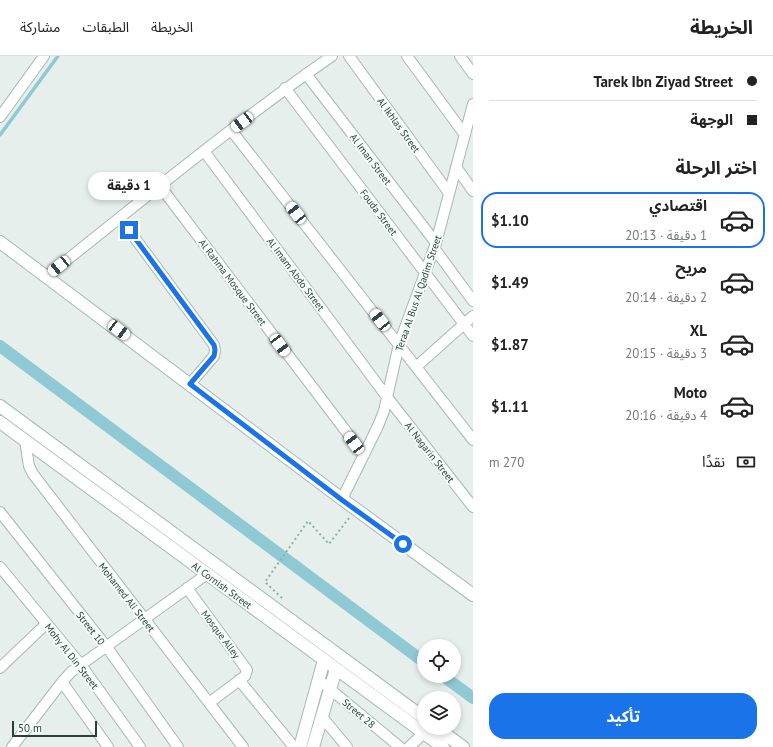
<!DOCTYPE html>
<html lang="ar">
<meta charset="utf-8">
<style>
body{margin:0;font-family:"PT Sans","Noto Sans Arabic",sans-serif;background:#f2f2f2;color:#222;direction:rtl;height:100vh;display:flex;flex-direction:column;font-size:15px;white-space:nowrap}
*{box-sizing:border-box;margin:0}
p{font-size:13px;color:#767676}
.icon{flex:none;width:22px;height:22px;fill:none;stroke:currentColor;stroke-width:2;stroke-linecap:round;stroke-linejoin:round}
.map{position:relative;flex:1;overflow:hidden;direction:ltr}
.side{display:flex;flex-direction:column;background:#fff;width:300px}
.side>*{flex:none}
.top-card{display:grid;align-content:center;height:88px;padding:0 16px;background:#fff}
.buttons{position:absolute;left:417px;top:583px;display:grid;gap:8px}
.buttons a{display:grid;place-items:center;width:44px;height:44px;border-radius:50%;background:#fff;box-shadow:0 2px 6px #0003;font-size:20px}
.scale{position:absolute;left:12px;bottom:10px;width:85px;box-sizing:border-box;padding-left:4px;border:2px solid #24423a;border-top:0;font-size:11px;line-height:14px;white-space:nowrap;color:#24423a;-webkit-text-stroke:3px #f7fbf9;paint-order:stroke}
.end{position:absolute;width:18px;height:18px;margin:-9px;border:5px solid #1a73e8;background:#fff;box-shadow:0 0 0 2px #fff}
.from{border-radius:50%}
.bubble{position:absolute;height:28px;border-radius:14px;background:#fff;box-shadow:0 2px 6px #0003;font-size:13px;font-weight:700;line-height:28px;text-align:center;direction:rtl}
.car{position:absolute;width:12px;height:24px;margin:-12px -6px;border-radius:5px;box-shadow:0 0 3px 1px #0007;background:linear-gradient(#fff 24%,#345 0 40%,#fff 0 76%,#345 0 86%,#fff 0)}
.top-card b{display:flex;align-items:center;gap:14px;height:38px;font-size:15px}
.top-card b+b{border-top:1px solid #e0e0e0}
.top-card i{width:10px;height:10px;background:#222}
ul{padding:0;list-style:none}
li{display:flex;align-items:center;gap:12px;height:56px;margin:0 8px 6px;padding:0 8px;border:2px solid transparent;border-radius:16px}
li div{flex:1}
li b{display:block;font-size:15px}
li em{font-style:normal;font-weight:700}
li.current{border-color:#1a73e8}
li>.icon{width:36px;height:36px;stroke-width:1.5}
h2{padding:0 16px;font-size:18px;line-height:48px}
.pay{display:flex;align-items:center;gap:10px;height:44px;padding:0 16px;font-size:15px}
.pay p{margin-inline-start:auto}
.primary-button{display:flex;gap:8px;margin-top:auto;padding:8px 16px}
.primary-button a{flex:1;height:46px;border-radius:16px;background:#1a73e8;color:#fff;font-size:16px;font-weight:700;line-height:46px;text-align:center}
header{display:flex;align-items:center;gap:24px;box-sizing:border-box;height:56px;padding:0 20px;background:#fff;border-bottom:1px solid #e0e0e0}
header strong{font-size:19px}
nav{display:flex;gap:22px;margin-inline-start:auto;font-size:14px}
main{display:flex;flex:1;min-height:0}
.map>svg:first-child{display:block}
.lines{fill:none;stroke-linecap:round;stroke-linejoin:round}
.stream{stroke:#8ec9d4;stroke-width:3.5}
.canal{stroke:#8ec9d4;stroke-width:12}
.street-casing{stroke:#a8b8b2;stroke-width:12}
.secondary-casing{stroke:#a4bbb3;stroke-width:14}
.path{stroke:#86b3a5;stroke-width:2;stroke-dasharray:2 3;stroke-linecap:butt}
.street{stroke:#fff;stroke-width:10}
.secondary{stroke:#fff;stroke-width:12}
.route{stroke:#1a73e8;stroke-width:5}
.labels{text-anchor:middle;stroke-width:4;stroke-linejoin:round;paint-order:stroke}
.street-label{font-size:10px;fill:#24423a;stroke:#f7fbf9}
</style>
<header>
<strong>الخريطة</strong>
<nav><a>الخريطة</a><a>الطبقات</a><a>مشاركة</a></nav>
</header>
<main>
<section class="side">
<div class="top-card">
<b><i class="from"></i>Tarek Ibn Ziyad Street</b>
<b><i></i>الوجهة</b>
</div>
<h2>اختر الرحلة</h2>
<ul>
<li class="current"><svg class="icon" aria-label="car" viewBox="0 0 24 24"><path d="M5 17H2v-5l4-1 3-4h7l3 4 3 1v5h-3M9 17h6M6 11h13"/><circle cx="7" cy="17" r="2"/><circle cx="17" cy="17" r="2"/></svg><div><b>اقتصادي</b><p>1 دقيقة · 20:13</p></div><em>$1.10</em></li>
<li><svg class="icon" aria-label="car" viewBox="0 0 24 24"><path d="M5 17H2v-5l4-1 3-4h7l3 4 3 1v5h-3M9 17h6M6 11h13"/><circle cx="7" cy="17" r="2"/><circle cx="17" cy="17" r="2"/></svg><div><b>مريح</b><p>2 دقيقة · 20:14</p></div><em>$1.49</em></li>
<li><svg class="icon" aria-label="car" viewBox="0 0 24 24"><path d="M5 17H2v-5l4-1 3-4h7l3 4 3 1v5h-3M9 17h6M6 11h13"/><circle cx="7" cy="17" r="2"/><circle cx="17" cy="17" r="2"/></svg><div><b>XL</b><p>3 دقيقة · 20:15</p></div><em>$1.87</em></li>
<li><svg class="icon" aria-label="car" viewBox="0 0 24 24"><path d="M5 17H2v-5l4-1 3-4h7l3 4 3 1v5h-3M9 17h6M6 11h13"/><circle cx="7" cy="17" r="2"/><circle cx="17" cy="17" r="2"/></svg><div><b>Moto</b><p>4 دقيقة · 20:16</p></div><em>$1.11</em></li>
</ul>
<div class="pay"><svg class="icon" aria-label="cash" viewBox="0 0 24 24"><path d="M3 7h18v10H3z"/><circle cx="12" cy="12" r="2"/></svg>نقدًا<p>270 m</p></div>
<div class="primary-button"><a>تأكيد</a></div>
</section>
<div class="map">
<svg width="473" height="691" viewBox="0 0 473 691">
<rect width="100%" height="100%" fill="#e6efeb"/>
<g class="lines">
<!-- stream -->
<path class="stream" d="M0 79 58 0"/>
<!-- canal -->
<path class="canal" d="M0 290 424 606
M443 620 473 642"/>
<!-- street casing -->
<g class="street-casing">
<path id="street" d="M349 0 449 137
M407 0 465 79
M460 0 473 18
M306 18 436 187
M285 32 473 280
M0 61 44 0
M231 74 473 384
M204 95 387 341 473 451
M456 111 473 135
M160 130 364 399
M120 162 214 289 215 295 214 300 190 328
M434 192 473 245
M47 220C141 145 234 68 332 0
M416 311 473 260
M25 385 29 410 33 418 243 691
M342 443 378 370 384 355 399 288 436 187 473 48
M0 456 106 590 178 691
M0 511 81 609 140 691
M187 532 247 614 245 620 209 647
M0 612 46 568
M239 624 294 691
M319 624 400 691
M62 626 108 691
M322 661 347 691
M12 691 62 626 71 616 207 518
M409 691 424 677"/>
</g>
<!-- secondary casing -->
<g class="secondary-casing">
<path id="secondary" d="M0 186 342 443 473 539
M0 350 424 662
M0 366 443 691
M437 672 463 691
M300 691 324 604
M313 691 336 613"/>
</g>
<!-- path -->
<path class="path" d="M282 542 265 526 308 465 329 488 349 462"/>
<!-- street -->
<use href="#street" class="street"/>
<!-- secondary -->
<use href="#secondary" class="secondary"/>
</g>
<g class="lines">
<!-- route -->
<path class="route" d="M129 174 214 289 215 294 214 300 190 328 342 444 403 488"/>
</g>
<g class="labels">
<!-- street labels -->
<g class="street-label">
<text transform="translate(399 69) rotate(54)" y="4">Al Ikhlas Street</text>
<text transform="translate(371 103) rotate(53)" y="4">Al Iman Street</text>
<text transform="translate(379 156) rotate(53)" y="4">Fouda Street</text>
<text transform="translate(296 218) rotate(53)" y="4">Al Imam Abdo Street</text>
<text transform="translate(233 226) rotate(53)" y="4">Al Rahma Mosque Street</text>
<text transform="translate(418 237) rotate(-71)" y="4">Teraa Al Bus Al Qadim Street</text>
<text transform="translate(430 396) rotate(52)" y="4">Al Nagarin Street</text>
<text transform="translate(222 529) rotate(36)" y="4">Al Cornish Street</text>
<text transform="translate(127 541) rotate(52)" y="4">Mohamed Ali Street</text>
<text transform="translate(91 572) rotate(52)" y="4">Street 10</text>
<text transform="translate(221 578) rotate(53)" y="4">Mosque Alley</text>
<text transform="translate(72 600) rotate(52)" y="4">Mohy Al Din Street</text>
<text transform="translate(359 657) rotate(40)" y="4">Street 28</text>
</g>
</g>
</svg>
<div class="buttons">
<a><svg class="icon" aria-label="locate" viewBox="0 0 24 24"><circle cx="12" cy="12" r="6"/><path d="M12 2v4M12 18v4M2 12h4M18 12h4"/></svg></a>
<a><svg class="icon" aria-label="layers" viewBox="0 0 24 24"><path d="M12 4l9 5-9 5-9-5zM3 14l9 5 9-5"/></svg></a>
</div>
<div class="scale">50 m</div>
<i class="end from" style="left:403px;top:488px"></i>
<i class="end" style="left:129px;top:174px"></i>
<div class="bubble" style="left:88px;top:116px;width:82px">1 دقيقة</div>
<i class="car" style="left:242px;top:66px;rotate:233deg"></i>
<i class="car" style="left:296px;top:157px;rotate:322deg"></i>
<i class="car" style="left:59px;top:210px;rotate:231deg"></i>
<i class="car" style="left:380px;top:264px;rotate:322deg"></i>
<i class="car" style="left:119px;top:274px;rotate:127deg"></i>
<i class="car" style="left:280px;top:289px;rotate:143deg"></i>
<i class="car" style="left:354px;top:387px;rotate:323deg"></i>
</div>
</main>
